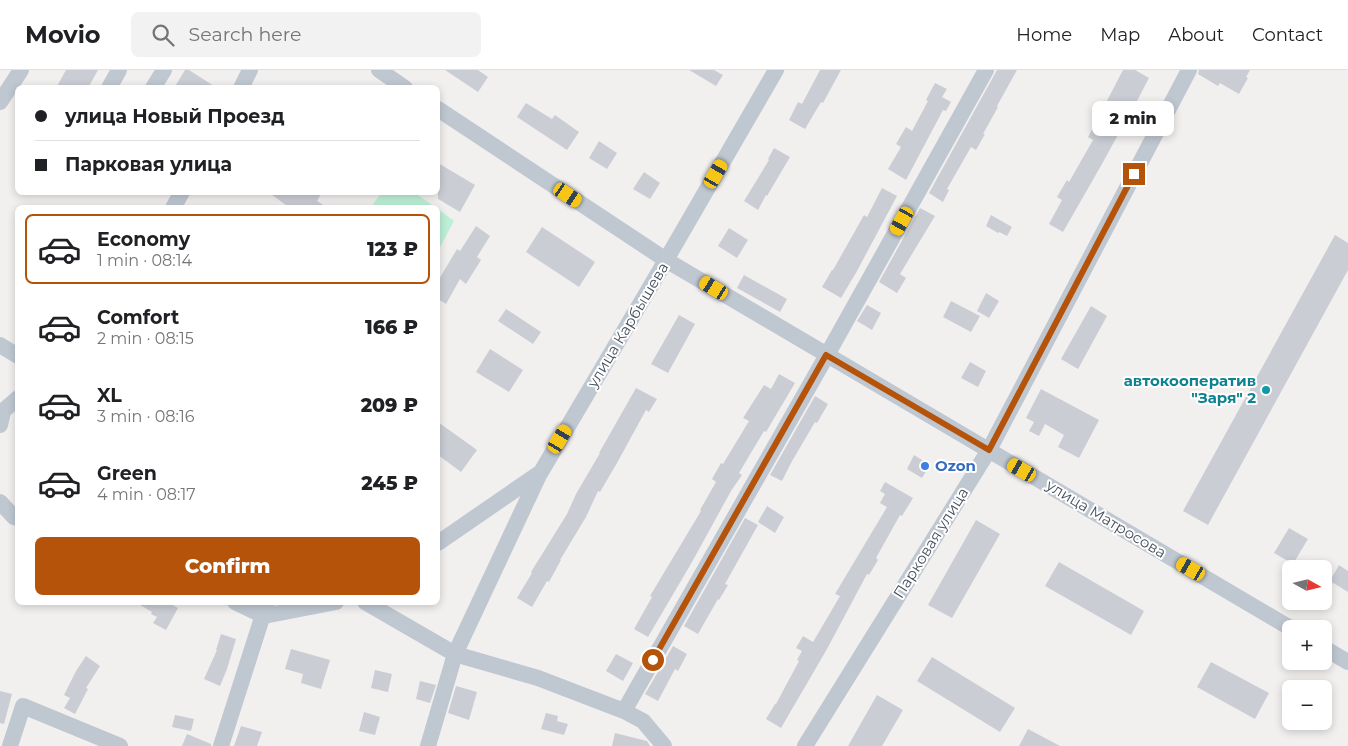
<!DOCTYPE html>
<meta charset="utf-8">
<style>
body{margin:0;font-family:Montserrat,sans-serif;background:#f2f2f2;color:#202124;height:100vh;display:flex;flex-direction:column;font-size:19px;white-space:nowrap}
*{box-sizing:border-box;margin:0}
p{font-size:16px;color:#757577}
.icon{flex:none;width:28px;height:28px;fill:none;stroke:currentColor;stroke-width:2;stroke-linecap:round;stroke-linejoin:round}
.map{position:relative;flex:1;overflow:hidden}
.side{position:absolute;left:15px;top:135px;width:425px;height:400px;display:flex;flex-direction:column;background:#fff;border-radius:8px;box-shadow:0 2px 8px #0003}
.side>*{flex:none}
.guide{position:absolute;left:15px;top:15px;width:425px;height:110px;border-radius:8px;box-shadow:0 2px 8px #0003;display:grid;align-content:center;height:110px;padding:0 20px;background:#fff}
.needle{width:32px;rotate:98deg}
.tools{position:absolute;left:1282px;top:490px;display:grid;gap:10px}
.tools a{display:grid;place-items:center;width:50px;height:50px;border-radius:8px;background:#fff;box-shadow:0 2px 8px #0003;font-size:25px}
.end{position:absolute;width:22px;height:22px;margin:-11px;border:6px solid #b45309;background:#fff;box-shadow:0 0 0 2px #fff}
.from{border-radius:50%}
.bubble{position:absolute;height:35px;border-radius:8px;background:#fff;box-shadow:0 2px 8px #0003;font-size:16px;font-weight:800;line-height:35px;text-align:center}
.car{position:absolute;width:15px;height:30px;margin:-15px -8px;border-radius:6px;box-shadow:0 0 4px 1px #0007;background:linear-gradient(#f5c518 24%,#345 0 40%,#f5c518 0 76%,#345 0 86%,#f5c518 0)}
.guide b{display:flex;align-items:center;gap:18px;height:48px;font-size:19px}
.guide b+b{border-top:1px solid #e0e0e0}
.guide i{width:12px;height:12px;background:#202124}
ul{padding:9px 0 0;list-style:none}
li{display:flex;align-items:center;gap:15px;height:70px;margin:0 10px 8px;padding:0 10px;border:2px solid transparent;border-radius:8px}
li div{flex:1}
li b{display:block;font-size:19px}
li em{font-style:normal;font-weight:800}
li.active{border-color:#b45309}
li>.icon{width:45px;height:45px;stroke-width:1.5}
.primary-button{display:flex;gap:10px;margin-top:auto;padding:10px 20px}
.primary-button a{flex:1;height:58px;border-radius:8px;background:#b45309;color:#fff;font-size:20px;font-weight:800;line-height:58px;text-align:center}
header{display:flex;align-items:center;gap:30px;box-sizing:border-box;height:70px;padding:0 25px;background:#fff;border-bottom:1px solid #e0e0e0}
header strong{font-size:24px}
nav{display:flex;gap:28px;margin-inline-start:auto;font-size:18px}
.search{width:350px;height:45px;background:#f2f2f2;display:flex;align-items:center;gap:12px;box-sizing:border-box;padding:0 18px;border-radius:8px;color:#757577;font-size:19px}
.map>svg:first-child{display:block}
.green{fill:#bdf0d7}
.building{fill:#cbcdd5}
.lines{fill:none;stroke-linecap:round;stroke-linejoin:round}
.minor{stroke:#bfc7d1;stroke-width:16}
.route{stroke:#b45309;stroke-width:6}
.culture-dot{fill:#0f9aa8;stroke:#fff;stroke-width:2}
.shop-dot{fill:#3f7fe0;stroke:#fff;stroke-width:2}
.labels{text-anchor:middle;stroke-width:4;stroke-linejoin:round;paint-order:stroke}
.street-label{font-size:15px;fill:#47505d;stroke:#fff}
.culture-label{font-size:15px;font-weight:bold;fill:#0d838f;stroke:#fff;text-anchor:end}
.shop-label{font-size:15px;font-weight:bold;fill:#366cbe;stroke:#fff;text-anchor:start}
</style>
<header>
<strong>Movio</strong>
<div class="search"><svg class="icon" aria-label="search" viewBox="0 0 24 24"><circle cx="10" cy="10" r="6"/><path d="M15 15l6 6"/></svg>Search here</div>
<nav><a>Home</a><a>Map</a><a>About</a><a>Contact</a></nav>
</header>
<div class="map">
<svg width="1348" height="676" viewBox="0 0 1348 676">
<rect width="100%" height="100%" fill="#f2efef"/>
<!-- green -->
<path class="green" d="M382 122 415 123 435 137H371Z
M438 139 454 151 438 181Z"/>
<!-- building -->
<path class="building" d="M66 0H98L88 18H56Z
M185 0H189L217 18H174Z
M445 0H478L488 7 478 22Z
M689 0H714L723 5 716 16Z
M820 0H841L823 33 821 32 805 59 789 50 798 32 802 34Z
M997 0H1017L997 36 998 37 983 64H985L976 80 971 77 947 119 949 120 943 132 929 123Z
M1123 0H1135L1149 8 1126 52H1125L1102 94 1063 162 1049 154 1062 130 1057 127 1067 110 1069 112 1093 70 1088 67Z
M1199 0H1250L1246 7 1248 8 1239 24 1220 13 1218 16 1198 4Z
M935 13 947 19 942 27 951 32 946 41 943 40 906 110 888 99 901 77 896 74 906 57 912 61 928 31 926 30Z
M526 33 552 49 555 45 579 62 567 80 517 47Z
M599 71 617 83 607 99 589 88Z
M774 78 790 87 767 126 766 125 758 140 744 131 769 90 768 89Z
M438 93 475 115 460 142 438 129Z
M644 102 660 113 650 129 633 119Z
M882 118 897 126 857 201 841 228 822 217 832 200H833L864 145 867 147Z
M268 122H322L317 131 328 138H290Z
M920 138 935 146 900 204 906 208 897 223 879 212Z
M991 145 1012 157 1007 166 999 162 998 163 986 156Z
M476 156 490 166 477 187 481 190 466 214 460 209 446 234 438 229V211L457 179 460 181Z
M542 157 595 192 579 217 526 182Z
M729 158 748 170 737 188 718 176Z
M1335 165 1348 173V200L1208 455 1183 441Z
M744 205 787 229 780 242 737 218Z
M986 223 999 231 989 248 977 241Z
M951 231 980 246 971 262 943 247Z
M867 235 881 243 872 260 857 251Z
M1091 236 1107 246 1078 299 1061 289Z
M506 239 541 262 533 274 498 251Z
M679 245 695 254 668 303 651 294Z
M490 279 523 300 509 322 476 302Z
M970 292 986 301 978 317 961 308Z
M779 304 795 313 766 362 764 361 739 403 742 405 731 421 692 492 648 567 634 559 652 527 650 526 701 441 700 440 716 412 712 409 721 393 723 394 749 351 743 348 764 315 771 319Z
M636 318 657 329 649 342 646 340 617 393 600 422 598 421 586 447 560 490H561L549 512 547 511 532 537 517 528 532 503 531 502 567 444 576 424 600 383H599Z
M1041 319 1099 350 1079 388 1058 377 1064 365 1045 354 1039 366 1029 361 1034 352 1026 348Z
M815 326 828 334 817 353 815 352 791 393 782 411 770 405Z
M438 352 477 380 461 402 438 385Z
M914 385 930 395 922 408 907 399Z
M885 412 913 428 902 446 900 445 876 488 878 490 869 505 867 504 827 579 781 658 766 649 775 634H776L799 591 797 590 802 581 796 578 803 566 813 572 840 526 835 524 887 437 880 433 885 424 880 421Z
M767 436 784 447 775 463 758 452Z
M745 448 758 455 725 514 728 515 719 530 718 529 698 564 684 556Z
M976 450 1000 464 952 548 928 535Z
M1289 458 1308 469 1293 494 1274 483Z
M1059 492 1144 541 1131 565 1045 516Z
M1339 495 1348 501V522L1330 511Z
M135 532H167L178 538 166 560 153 553 157 547 151 544 152 542Z
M221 564 236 569 227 599 220 616 204 609 217 580H216Z
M673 576 687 584 678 601 675 599 658 631 645 624Z
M291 579 330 590 321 619 301 613 303 604 285 599Z
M616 584 633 593 623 611 606 601Z
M86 586 100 596 86 618 88 619 75 644 64 638 70 628 64 625 76 601Z
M932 587 1015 638 1000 662 917 611Z
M1211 592 1269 623 1255 649 1197 617Z
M375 600 392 604 388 622 371 618Z
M420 611 436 615 430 633 416 629Z
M456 616 477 622 469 650 448 643Z
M0 621 12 624 4 654 0 653Z
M877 625 903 640 882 676H848Z
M364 642 380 647 375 665 359 661Z
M546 643 558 646 557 651 568 654 564 665 541 659Z
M175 645 194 649 191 661 172 657Z
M241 656 262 662 257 676H234Z
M1028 659 1060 676H1019Z
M615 663 647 671 650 676H612Z
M187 664 211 674V676H182Z"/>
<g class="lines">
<!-- minor -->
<path class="minor" d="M379 0 405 18
M109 18 119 0
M153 18 164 0
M241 18 250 0
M0 32 21 0
M438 39 666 190 1292 559
M173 138 182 122
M0 275 18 286
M0 355 3 341 18 328
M0 432 14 447 18 448
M438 473 541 402 666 190 776 0
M235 532 264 546 336 532
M365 532 455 584 538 608 624 641 643 651 664 676
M1324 578 1348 592
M624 641 827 285 986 0
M10 676 23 636 120 676
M221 676 267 532
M428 676 455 584 540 403
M805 676 989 380 1189 0"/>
</g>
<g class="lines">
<!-- route -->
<path class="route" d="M653 590 826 285 989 380 1134 104"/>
</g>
<!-- markers -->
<circle class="culture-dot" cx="1266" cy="320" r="5"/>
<circle class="shop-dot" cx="925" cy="396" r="5"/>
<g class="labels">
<!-- street labels -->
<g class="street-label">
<text transform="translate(628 255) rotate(-59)" y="5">улица Карбышева</text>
<text transform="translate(1106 449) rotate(31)" y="5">улица Матросова</text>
<text transform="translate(931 473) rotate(-58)" y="5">Парковая улица</text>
</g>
<!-- culture labels -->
<g class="culture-label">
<text x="1256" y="316">автокооператив<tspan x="1256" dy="17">"Заря" 2</tspan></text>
</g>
<!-- shop labels -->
<g class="shop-label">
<text x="935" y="401">Ozon</text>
</g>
</g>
</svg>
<div class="tools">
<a><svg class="needle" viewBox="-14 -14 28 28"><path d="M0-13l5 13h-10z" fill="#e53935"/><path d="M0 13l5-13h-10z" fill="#757577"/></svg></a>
<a>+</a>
<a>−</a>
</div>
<i class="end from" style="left:653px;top:590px"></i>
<i class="end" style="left:1134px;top:104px"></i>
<div class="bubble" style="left:1092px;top:31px;width:82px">2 min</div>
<i class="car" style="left:716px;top:104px;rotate:30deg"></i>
<i class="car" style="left:568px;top:125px;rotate:124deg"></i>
<i class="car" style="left:902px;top:151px;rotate:209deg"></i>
<i class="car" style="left:714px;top:218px;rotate:301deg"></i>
<i class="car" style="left:560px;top:369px;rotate:31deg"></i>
<i class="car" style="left:1022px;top:400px;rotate:300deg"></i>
<i class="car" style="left:1191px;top:499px;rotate:300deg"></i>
<div class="guide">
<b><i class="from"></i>улица Новый Проезд</b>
<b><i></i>Парковая улица</b>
</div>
<section class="side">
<ul>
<li class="active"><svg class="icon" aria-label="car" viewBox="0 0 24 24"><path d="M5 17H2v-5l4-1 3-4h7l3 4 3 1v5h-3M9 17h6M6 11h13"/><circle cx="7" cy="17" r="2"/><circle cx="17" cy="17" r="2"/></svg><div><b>Economy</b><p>1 min · 08:14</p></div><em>123 ₽</em></li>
<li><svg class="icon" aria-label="car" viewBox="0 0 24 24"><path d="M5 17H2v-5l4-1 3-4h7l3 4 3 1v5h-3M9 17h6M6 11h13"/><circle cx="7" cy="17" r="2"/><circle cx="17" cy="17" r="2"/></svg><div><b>Comfort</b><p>2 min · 08:15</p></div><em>166 ₽</em></li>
<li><svg class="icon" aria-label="car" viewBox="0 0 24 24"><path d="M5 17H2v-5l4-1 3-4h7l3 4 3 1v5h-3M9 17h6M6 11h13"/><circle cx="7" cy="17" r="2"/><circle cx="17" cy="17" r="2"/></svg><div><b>XL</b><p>3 min · 08:16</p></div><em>209 ₽</em></li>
<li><svg class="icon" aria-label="car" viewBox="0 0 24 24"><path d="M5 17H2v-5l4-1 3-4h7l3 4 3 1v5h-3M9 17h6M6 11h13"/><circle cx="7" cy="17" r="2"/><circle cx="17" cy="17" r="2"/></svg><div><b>Green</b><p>4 min · 08:17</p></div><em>245 ₽</em></li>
</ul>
<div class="primary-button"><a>Confirm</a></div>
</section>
</div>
